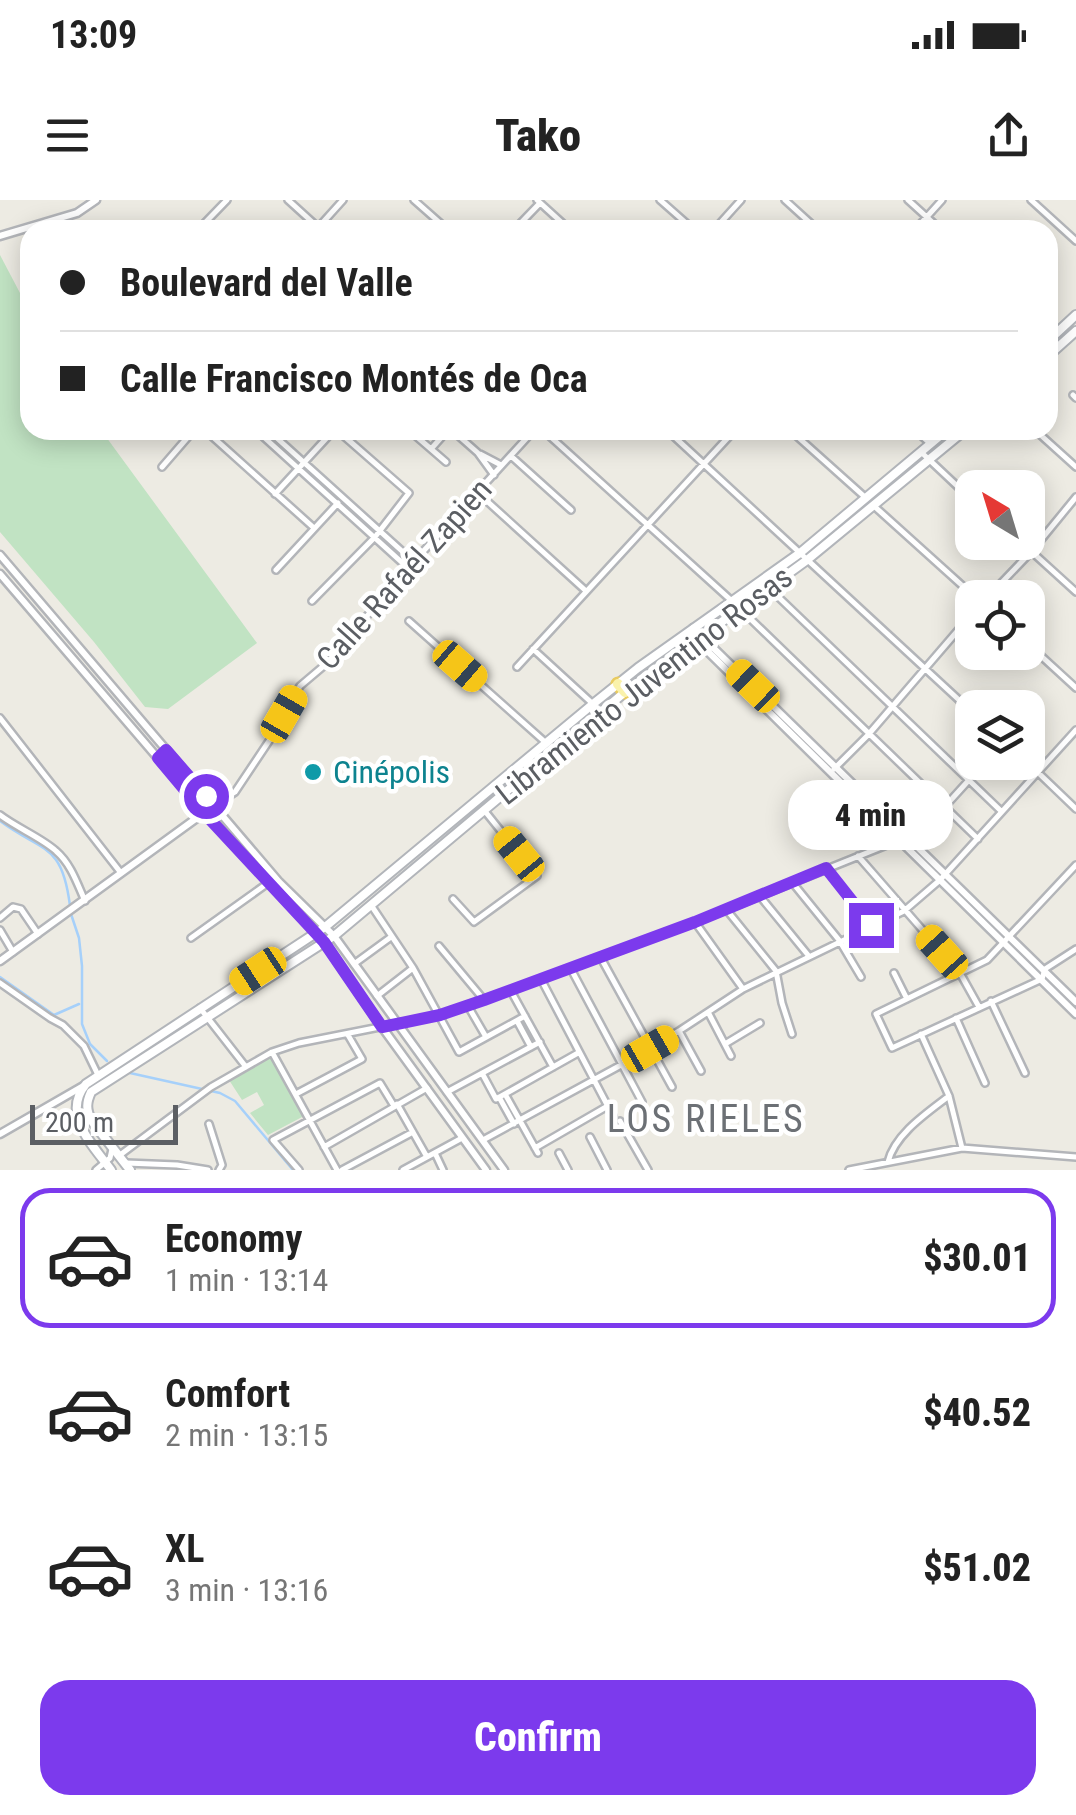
<!DOCTYPE html>
<meta charset="utf-8">
<style>
body{margin:0;font-family:"Roboto Condensed",sans-serif;background:#f2f2f2;color:#222;height:100vh;display:flex;flex-direction:column;font-size:38px;white-space:nowrap}
*{box-sizing:border-box;margin:0}
p{font-size:32px;color:#767676}
.icon{flex:none;width:55px;height:55px;fill:none;stroke:currentColor;stroke-width:2;stroke-linecap:round;stroke-linejoin:round}
.map{position:relative;height:970px;overflow:hidden}
.drawer{display:flex;flex-direction:column;background:#fff;flex:1}
.drawer>*{flex:none}
.guide{position:absolute;left:20px;top:20px;width:1038px;height:220px;border-radius:30px;box-shadow:0 5px 25px #0003;display:grid;align-content:center;height:220px;padding:0 40px;background:#fff}
.needle{width:65px;rotate:322deg}
.fabs{position:absolute;left:955px;top:270px;display:grid;gap:20px}
.fabs a{display:grid;place-items:center;width:90px;height:90px;border-radius:20px;background:#fff;box-shadow:0 5px 25px #0003;font-size:50px}
.scale{position:absolute;left:30px;bottom:25px;width:148px;box-sizing:border-box;padding-left:10px;border:5px solid #5b5e63;border-top:0;font-size:28px;line-height:35px;white-space:nowrap;color:#5b5e63;-webkit-text-stroke:8px #fff;paint-order:stroke}
.end{position:absolute;width:45px;height:45px;margin:-22px;border:12px solid #7c3aed;background:#fff;box-shadow:0 0 0 5px #fff}
.from{border-radius:50%}
.bubble{position:absolute;height:70px;border-radius:30px;background:#fff;box-shadow:0 5px 25px #0003;font-size:32px;font-weight:800;line-height:70px;text-align:center}
.car{position:absolute;width:30px;height:60px;margin:-30px -15px;border-radius:12px;box-shadow:0 0 8px 2px #0007;background:linear-gradient(#f5c518 24%,#345 0 40%,#f5c518 0 76%,#345 0 86%,#f5c518 0)}
.guide b{display:flex;align-items:center;gap:35px;height:95px;font-size:38px}
.guide b+b{border-top:2px solid #e0e0e0}
.guide i{width:25px;height:25px;background:#222}
ul{padding:18px 0 0;list-style:none}
li{display:flex;align-items:center;gap:30px;height:140px;margin:0 20px 15px;padding:0 20px;border:5px solid transparent;border-radius:30px}
li div{flex:1}
li b{display:block;font-size:38px}
li em{font-style:normal;font-weight:800}
li.on{border-color:#7c3aed}
li>.icon{width:90px;height:90px;stroke-width:1.5}
.cta{display:flex;gap:20px;margin-top:auto;padding:20px 40px}
.cta a{flex:1;height:115px;border-radius:30px;background:#7c3aed;color:#fff;font-size:40px;font-weight:800;line-height:115px;text-align:center}
.status{display:flex;justify-content:space-between;align-items:center;height:70px;padding:0 50px;background:#fff;direction:ltr}
.status svg{height:28px;fill:currentColor}
header{display:flex;justify-content:space-between;align-items:center;height:130px;padding:0 40px;background:#fff;font-size:45px;font-weight:800}
.map>svg:first-child{display:block}
.green{fill:#c1e3c3}
.lines{fill:none;stroke-linecap:round;stroke-linejoin:round}
.stream{stroke:#a6d0fa;stroke-width:2.5}
.minor-casing{stroke:#b3b5b9;stroke-width:10}
.tertiary-casing{stroke:#b3b5b9;stroke-width:11}
.secondary-casing{stroke:#b2b5ba;stroke-width:12}
.primary-casing{stroke:#e9cb60;stroke-width:15}
.minor{stroke:#fff;stroke-width:5}
.tertiary{stroke:#fff;stroke-width:6}
.secondary{stroke:#fff;stroke-width:8}
.primary{stroke:#faf2ab;stroke-width:10}
.route{stroke:#7c3aed;stroke-width:12}
.culture-dot{fill:#0f9aa8;stroke:#fff;stroke-width:4}
.labels{text-anchor:middle;stroke-width:9;stroke-linejoin:round;paint-order:stroke}
.street-label{font-size:32px;fill:#5b5e63;stroke:#fff}
.culture-label{font-size:32px;fill:#0d838f;stroke:#fff;text-anchor:start}
.quarter-label{font-size:38px;letter-spacing:2.5px;fill:#6c7075;stroke:#fff}
</style>
<div class="status"><b>13:09</b><svg viewBox="0 0 49 12"><path d="M0 12V9h3v3zM5 12V6h3v6zM10 12V3h3v9zM15 12V0h3v12zM26 1h20v11H26zM47 4h2v5h-2z"/></svg></div>
<header><svg class="icon" aria-label="menu" viewBox="0 0 24 24"><path d="M4 6h16M4 12h16M4 18h16"/></svg>Tako<svg class="icon" aria-label="share" viewBox="0 0 24 24"><path d="M12 15V3M7 8l5-5 5 5M5 13v7h14v-7"/></svg></header>
<div class="map">
<svg width="1076" height="970" viewBox="0 0 1076 970">
<rect width="100%" height="100%" fill="#edebe3"/>
<!-- green -->
<path class="green" d="M0 55 30 112V230H101L257 443 168 509 145 507 94 442 0 332Z
M270 855 304 916 268 935 250 913 264 905 257 892 242 900 229 880Z"/>
<g class="lines">
<!-- stream -->
<path class="stream" d="M0 621C43 653 62 642 70 706
M71 714 79 738 82 766V824L90 844 107 861
M0 777 54 815 79 804
M130 873 220 893 235 901 293 970"/>
<!-- minor casing -->
<g class="minor-casing">
<path id="minor" d="M288 0 321 30
M414 0 448 30
M537 0 570 30
M660 0 694 30
M785 0 818 30
M908 0 941 30
M1031 0 1076 41
M198 30 227 0
M316 30 343 0
M514 30 540 3
M714 30 741 0
M915 30 942 0
M1073 195 1076 198
M205 230 314 328
M256 230 408 368
M268 230 414 362
M409 230 446 262
M452 230 478 253 494 275
M543 230 733 402 978 639
M667 230 972 512
M790 230 866 298
M915 230 931 244
M1035 230 1076 267
M130 235 134 230
M431 249 448 230
M921 252 972 300
M480 254 501 265
M511 256 571 310
M162 267 194 230
M477 292 586 391
M275 294 334 230
M874 306 976 398
M1021 342 1076 392
M276 370 338 303
M769 388 1001 611
M987 398 1031 352 1076 297
M312 401 375 337 409 293 337 230
M409 421 545 542
M1028 444 1076 488
M533 449 593 504
M517 467 735 230
M0 518 121 673
M1027 562 1076 609
M834 569 868 535 972 414
M214 606 235 592 269 541 300 486 326 464 408 368 534 230
M0 615C17 628 42 638 56 651 71 664 77 683 85 701
M910 645 969 580
M858 656 960 773 979 807
M1076 665 987 760 876 814 892 848 1042 779 1045 769 1076 749
M826 669 871 724
M792 682 839 740 861 777
M759 695 808 755
M453 699 474 722 537 676 484 610
M371 705 413 768 459 852 525 816
M726 709 776 771 782 803 792 834
M0 718 13 707 21 709 38 734
M695 722 743 789
M0 730 13 752
M191 738 268 683
M439 746 484 800
M601 758 672 887
M354 764 391 737
M571 769 642 902
M894 773 907 799
M541 779 613 916
M0 783 50 818 63 825 84 846 98 875
M511 791 553 867
M377 796 413 768
M991 801 1025 873
M468 806 486 837
M200 808 246 867
M708 812 731 856
M956 818 985 883
M517 821 531 847
M679 831 701 871
M921 834 949 896 962 948
M725 844 760 823
M272 852 337 970
M482 873 496 899 578 853
M447 892 540 842
M296 894 362 859 348 835
M505 894 538 953
M499 897 514 924
M397 904 427 957
M620 921 648 970
M209 924 222 965 219 970
M590 937 607 970
M483 940 621 865 679 831 743 789 904 711 940 680 1076 530
M324 947 427 888
M535 948 606 907
M435 953 443 970
M559 953 568 970
M120 955 211 887 272 852 299 843 440 815 484 800 695 722 899 640
M888 962C895 934 927 913 949 896
M126 963 177 965 208 970
M96 970 110 958 112 949
M299 970 273 940 380 883 394 906
M342 970 413 932
M403 970 462 938
M849 970 962 948 1076 957"/>
</g>
<!-- tertiary casing -->
<g class="tertiary-casing">
<path id="tertiary" d="M0 36 77 13 96 0
M0 355 279 682 334 736 504 970
M0 374 205 613 324 742 382 827 486 970
M693 428 1076 802
M688 432 1076 814
M0 761 205 612
M0 934 85 885"/>
</g>
<!-- secondary casing -->
<g class="secondary-casing">
<path id="secondary" d="M1048 141 1076 115
M1048 156 1076 131
M111 970C92 944 61 914 86 884L325 727 593 504 638 468 800 353 947 230
M130 970 91 920C86 909 86 903 91 892L334 736 625 492 807 360 965 230"/>
</g>
<!-- primary casing -->
<g class="primary-casing">
<path id="primary" d="M618 484 625 492"/>
</g>
<!-- minor -->
<use href="#minor" class="minor"/>
<!-- tertiary -->
<use href="#tertiary" class="tertiary"/>
<!-- secondary -->
<use href="#secondary" class="secondary"/>
<!-- primary -->
<use href="#primary" class="primary"/>
</g>
<g class="lines">
<!-- route -->
<path class="route" d="M206 596 166 550 158 558 204 613 324 742 382 827 440 815 484 800 695 722 826 668 871 725"/>
</g>
<!-- markers -->
<circle class="culture-dot" cx="313" cy="572" r="10"/>
<g class="labels">
<!-- street labels -->
<g class="street-label">
<text transform="translate(404 374) rotate(-48)" y="11">Calle Rafaél Zapien</text>
<text transform="translate(644 485) rotate(-38)" y="11">Libramiento Juventino Rosas</text>
</g>
<!-- culture labels -->
<g class="culture-label">
<text x="333" y="583">Cinépolis</text>
</g>
<!-- quarter labels -->
<g class="quarter-label">
<text x="706" y="932">LOS RIELES</text>
</g>
</g>
</svg>
<div class="fabs">
<a><svg class="needle" viewBox="-14 -14 28 28"><path d="M0-13l5 13h-10z" fill="#e53935"/><path d="M0 13l5-13h-10z" fill="#767676"/></svg></a>
<a><svg class="icon" aria-label="locate" viewBox="0 0 24 24"><circle cx="12" cy="12" r="6"/><path d="M12 2v4M12 18v4M2 12h4M18 12h4"/></svg></a>
<a><svg class="icon" aria-label="layers" viewBox="0 0 24 24"><path d="M12 4l9 5-9 5-9-5zM3 14l9 5 9-5"/></svg></a>
</div>
<div class="scale">200 m</div>
<i class="end from" style="left:206px;top:596px"></i>
<i class="end" style="left:871px;top:725px"></i>
<div class="bubble" style="left:788px;top:580px;width:165px">4 min</div>
<i class="car" style="left:460px;top:466px;rotate:131deg"></i>
<i class="car" style="left:753px;top:486px;rotate:314deg"></i>
<i class="car" style="left:284px;top:514px;rotate:30deg"></i>
<i class="car" style="left:519px;top:654px;rotate:321deg"></i>
<i class="car" style="left:942px;top:752px;rotate:318deg"></i>
<i class="car" style="left:258px;top:771px;rotate:237deg"></i>
<i class="car" style="left:650px;top:849px;rotate:60deg"></i>
<div class="guide">
<b><i class="from"></i>Boulevard del Valle</b>
<b><i></i>Calle Francisco Montés de Oca</b>
</div>
</div>
<section class="drawer">
<ul>
<li class="on"><svg class="icon" aria-label="car" viewBox="0 0 24 24"><path d="M5 17H2v-5l4-1 3-4h7l3 4 3 1v5h-3M9 17h6M6 11h13"/><circle cx="7" cy="17" r="2"/><circle cx="17" cy="17" r="2"/></svg><div><b>Economy</b><p>1 min · 13:14</p></div><em>$30.01</em></li>
<li><svg class="icon" aria-label="car" viewBox="0 0 24 24"><path d="M5 17H2v-5l4-1 3-4h7l3 4 3 1v5h-3M9 17h6M6 11h13"/><circle cx="7" cy="17" r="2"/><circle cx="17" cy="17" r="2"/></svg><div><b>Comfort</b><p>2 min · 13:15</p></div><em>$40.52</em></li>
<li><svg class="icon" aria-label="car" viewBox="0 0 24 24"><path d="M5 17H2v-5l4-1 3-4h7l3 4 3 1v5h-3M9 17h6M6 11h13"/><circle cx="7" cy="17" r="2"/><circle cx="17" cy="17" r="2"/></svg><div><b>XL</b><p>3 min · 13:16</p></div><em>$51.02</em></li>
</ul>
<div class="cta"><a>Confirm</a></div>
</section>
